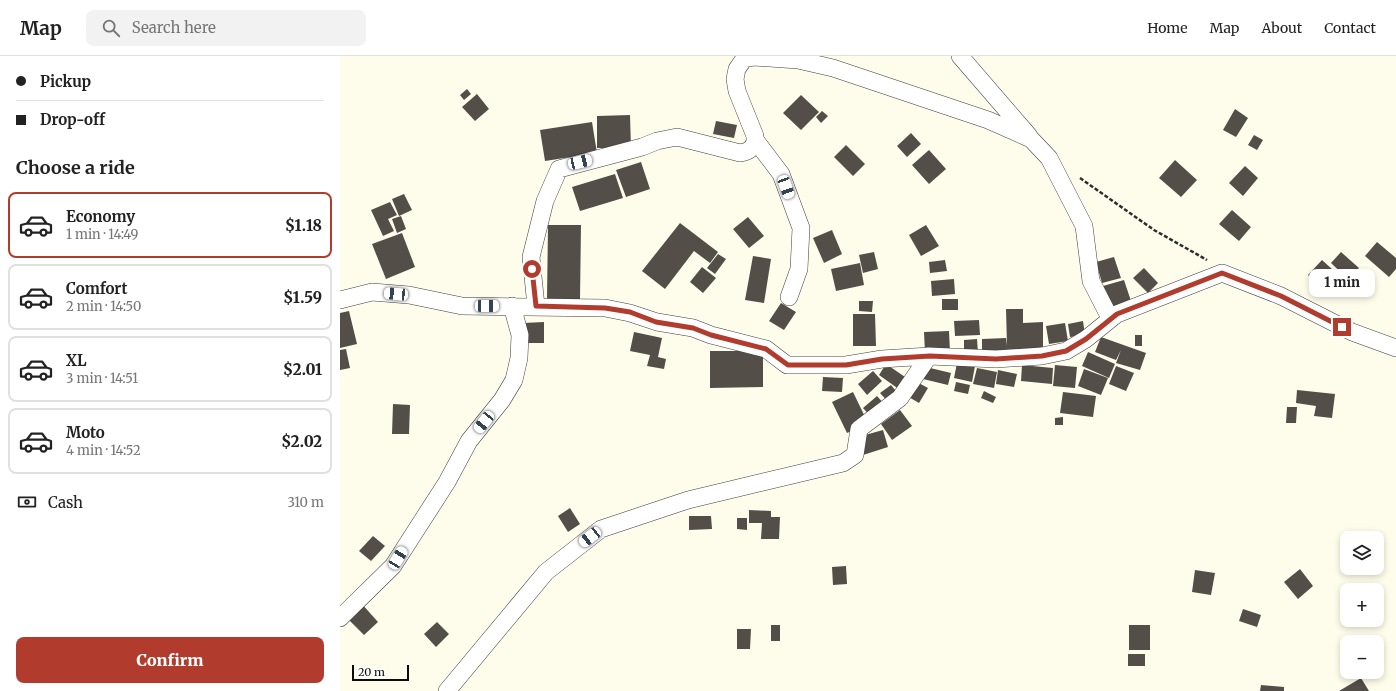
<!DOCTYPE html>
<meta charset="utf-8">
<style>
body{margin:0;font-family:Merriweather,serif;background:#f2f2f2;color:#222;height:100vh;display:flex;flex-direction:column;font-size:15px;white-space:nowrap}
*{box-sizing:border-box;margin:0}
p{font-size:13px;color:#767676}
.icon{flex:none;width:22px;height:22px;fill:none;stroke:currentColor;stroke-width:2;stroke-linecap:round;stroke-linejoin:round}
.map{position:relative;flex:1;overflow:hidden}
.details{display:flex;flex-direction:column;background:#fff;width:340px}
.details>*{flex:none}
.hud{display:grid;align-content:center;height:88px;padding:0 16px;background:#fff}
.controls{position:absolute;left:1000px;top:475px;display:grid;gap:8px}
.controls a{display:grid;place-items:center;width:44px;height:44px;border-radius:8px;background:#fff;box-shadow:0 2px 6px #0003;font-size:20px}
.scale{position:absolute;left:12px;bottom:10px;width:57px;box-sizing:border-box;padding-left:4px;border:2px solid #0b0b0b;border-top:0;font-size:11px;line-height:14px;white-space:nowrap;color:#0b0b0b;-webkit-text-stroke:3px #fff;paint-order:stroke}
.end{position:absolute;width:18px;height:18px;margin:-9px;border:5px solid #b13c2d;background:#fff;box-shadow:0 0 0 2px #fff}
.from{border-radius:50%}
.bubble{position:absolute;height:28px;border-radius:8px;background:#fff;box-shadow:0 2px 6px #0003;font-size:13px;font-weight:800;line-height:28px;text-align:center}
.car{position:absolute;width:12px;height:24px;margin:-12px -6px;border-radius:5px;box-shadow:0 0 3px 1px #0007;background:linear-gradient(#fff 24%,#345 0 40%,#fff 0 76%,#345 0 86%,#fff 0)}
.hud b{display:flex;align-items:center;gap:14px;height:38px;font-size:15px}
.hud b+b{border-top:1px solid #e0e0e0}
.hud i{width:10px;height:10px;background:#222}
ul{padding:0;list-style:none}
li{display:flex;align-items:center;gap:12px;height:66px;margin:0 8px 6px;padding:0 8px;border:2px solid #e0e0e0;border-radius:8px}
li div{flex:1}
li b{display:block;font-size:15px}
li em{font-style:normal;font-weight:800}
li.selected{border-color:#b13c2d}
li>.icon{width:36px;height:36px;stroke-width:1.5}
h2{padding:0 16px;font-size:18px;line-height:48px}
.pay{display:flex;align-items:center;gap:10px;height:44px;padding:0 16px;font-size:15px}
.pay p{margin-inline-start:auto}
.button{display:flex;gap:8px;margin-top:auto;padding:8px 16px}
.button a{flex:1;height:46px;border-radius:8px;background:#b13c2d;color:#fff;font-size:16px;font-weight:800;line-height:46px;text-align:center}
header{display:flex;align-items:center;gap:24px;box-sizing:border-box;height:56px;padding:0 20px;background:#fff;border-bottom:1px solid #e0e0e0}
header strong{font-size:19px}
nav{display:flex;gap:22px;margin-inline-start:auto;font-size:14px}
.search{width:280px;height:36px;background:#f2f2f2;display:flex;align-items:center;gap:10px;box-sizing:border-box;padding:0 14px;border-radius:8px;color:#767676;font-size:15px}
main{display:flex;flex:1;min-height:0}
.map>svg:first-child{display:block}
.building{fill:#534e48}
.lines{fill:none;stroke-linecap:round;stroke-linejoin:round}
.minor-casing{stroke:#3e3e3e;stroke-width:18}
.path{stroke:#2d2d2d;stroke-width:2.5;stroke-dasharray:4 2;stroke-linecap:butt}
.minor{stroke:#fff;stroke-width:17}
.route{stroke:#b13c2d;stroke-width:5}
</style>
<header>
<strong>Map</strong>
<div class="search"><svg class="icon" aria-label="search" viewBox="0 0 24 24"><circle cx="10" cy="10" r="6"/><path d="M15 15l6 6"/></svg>Search here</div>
<nav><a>Home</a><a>Map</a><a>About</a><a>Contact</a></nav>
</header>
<main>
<section class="details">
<div class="hud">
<b><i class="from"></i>Pickup</b>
<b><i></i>Drop-off</b>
</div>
<h2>Choose a ride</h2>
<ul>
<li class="selected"><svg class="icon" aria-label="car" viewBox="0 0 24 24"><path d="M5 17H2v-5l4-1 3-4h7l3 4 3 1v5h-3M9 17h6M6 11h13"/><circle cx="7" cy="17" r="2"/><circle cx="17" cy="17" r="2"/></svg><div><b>Economy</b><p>1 min · 14:49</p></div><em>$1.18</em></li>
<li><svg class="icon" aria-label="car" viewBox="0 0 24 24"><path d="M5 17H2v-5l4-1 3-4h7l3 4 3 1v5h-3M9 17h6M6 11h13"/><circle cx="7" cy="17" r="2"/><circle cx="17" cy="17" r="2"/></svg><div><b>Comfort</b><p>2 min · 14:50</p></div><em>$1.59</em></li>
<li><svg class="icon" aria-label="car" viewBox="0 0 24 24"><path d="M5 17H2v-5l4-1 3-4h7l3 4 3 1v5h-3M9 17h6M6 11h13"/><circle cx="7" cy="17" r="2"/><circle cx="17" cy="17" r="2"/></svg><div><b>XL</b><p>3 min · 14:51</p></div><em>$2.01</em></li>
<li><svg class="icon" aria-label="car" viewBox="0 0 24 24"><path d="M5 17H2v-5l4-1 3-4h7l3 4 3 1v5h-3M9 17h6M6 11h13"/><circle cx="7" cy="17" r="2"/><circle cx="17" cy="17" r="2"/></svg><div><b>Moto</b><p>4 min · 14:52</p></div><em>$2.02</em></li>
</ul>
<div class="pay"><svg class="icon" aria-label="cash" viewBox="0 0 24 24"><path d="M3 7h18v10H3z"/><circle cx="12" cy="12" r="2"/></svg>Cash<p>310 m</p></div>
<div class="button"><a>Confirm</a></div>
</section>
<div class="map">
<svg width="1056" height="635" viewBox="0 0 1056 635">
<rect width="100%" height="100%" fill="#fefdeb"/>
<!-- building -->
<path class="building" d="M127 33 131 38 124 44 120 39Z
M137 38 149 53 135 65 122 51Z
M461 39 479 56 461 74 443 57Z
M895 53 908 62 896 81 883 74Z
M482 55 488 60 481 67 476 61Z
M290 59 291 92H257V60Z
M376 65 397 69 394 82 373 78Z
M252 66 257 97 205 105 200 74Z
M571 77 581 88 567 101 557 90Z
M914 79 923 84 917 94 908 89Z
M506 89 525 108 513 120 494 101Z
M589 94 606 113 589 128 572 109Z
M835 104 857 124 841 141 819 122Z
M301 106 310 133 286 141 276 114Z
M905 110 918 122 903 140 889 127Z
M275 118 283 142 240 155 232 131Z
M64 138 72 154 59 160 52 143Z
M50 146 57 159 48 163 54 175 43 180 31 154Z
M892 154 911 171 899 185 879 168Z
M61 160 66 173 57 177 52 163Z
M408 161 424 180 409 192 393 173Z
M340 167 378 196 370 207 354 195 325 233 302 215Z
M208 169H241L240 243H207Z
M586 169 599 190 581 200 569 179Z
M492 174 502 198 484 207 473 182Z
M62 177 75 211 46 223 32 188Z
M1037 186 1056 202V213L1049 221 1025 200Z
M534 196 538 213 523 217 519 199Z
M1001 196 1019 212 1009 224 991 207Z
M378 198 386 203 375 218 367 212Z
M413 200 431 203 424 247 405 244Z
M774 201 781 222 762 227 756 206Z
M605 204 607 215 590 217 589 206Z
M982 204 1004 224 991 239 968 219Z
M520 207 524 229 496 235 491 213Z
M362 211 376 222 363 237 350 226Z
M804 212 818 227 808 237 793 222Z
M614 223 615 238 592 240 591 225Z
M784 224 792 248 771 255 763 230Z
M602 243H618V254H602Z
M519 245H533L532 256 519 255Z
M441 247 456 256 444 274 429 265Z
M666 253H683V267L703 266V294L642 298V283L666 282 667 290Z
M9 255 17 288 0 292V257Z
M513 258H535L536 290H513Z
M639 264 640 279 615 280 614 265Z
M743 265 745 279 730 281 728 268Z
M204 266V287H185L183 267Z
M725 267 728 285 709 288 706 270Z
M609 275 610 296 585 297 584 276Z
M294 276 322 282 318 301 326 303 324 313 307 310 310 299 290 295Z
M795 279H802V290H795Z
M761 281 806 297 800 314 776 307 781 294 776 304 755 296Z
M637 283 638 297 624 298V284Z
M6 293 10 312 0 314V294Z
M370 295H423V331L370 332Z
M748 296 775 308 769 322 742 310Z
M617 307 635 310 632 326 614 322Z
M546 308 568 323 560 334 539 319Z
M682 309 713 312 712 328 681 325Z
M715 309 737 311 735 332 713 330Z
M776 310 794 317 786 335 769 328Z
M586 311 611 317 608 329 583 323Z
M637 312 657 316 654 332 633 328Z
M744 313 768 322 761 339 738 330Z
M658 314 677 318 674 331 656 328Z
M533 315 542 325 527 339 518 328Z
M483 321 503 322 502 336 482 335Z
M575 325 588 332 579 347 567 340Z
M616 326 630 329 628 338 614 335Z
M551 329 560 340 550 348 540 337Z
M957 334 995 338 992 362 974 360 976 350 956 347Z
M644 335 656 341 653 347 641 342Z
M513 336 528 367 507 377 492 346Z
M723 336 756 340 753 361 720 357Z
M537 340 546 350 532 362 523 352Z
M53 348 70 349 69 378H52Z
M947 351H957L956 367H946Z
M560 354 572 370 552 384 541 368Z
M723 361V369H715V362Z
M543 374 548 391 523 399 518 381Z
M230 452 240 468 228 476 218 460Z
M409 454 431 455V461H440L439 483H421L422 467H409Z
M349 460H371L372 473 349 474Z
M397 462H407V474L397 473Z
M1016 475 1030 482H1013Z
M33 480 45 490 31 505 19 495Z
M506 510 507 528 493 529 492 511Z
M960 513 973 530 958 543 944 526Z
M855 514 875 517 871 539 852 536Z
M21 547 38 566 24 579 6 561Z
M903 553 921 559 917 571 899 565Z
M97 566 109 578 96 591 84 578Z
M431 569H440V585H431Z
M789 569H810V594H789Z
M397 573H411L410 593H397Z
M788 598H805V610H788Z
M1021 622 1029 635H999Z
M921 629 944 631V635H920Z"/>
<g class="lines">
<!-- minor casing -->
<g class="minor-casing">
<path id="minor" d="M620 0 689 80
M416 85 441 118 461 172 459 213 449 241
M0 244 32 236 69 239 122 250 265 252 290 257 317 266 353 272 371 279 426 293 447 309H506L542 303 589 300 656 303 702 300 726 295 746 283 777 258 882 217 941 240 1012 276 1056 292
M196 250 191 201 205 145 219 113 302 91 317 85 337 81 400 97C410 96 416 90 415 80L397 35 395 23 397 13 404 3 414 1 458 4 493 12 648 64 691 83 709 102 744 170 751 225 770 262
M0 562 53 510 107 426 129 385 162 344 174 324 179 302 180 279 172 250
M107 635 206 516 261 473 348 444 503 407 515 399 519 373 560 342 589 300"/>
</g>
<!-- path -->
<path class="path" d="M740 122 814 174 867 204"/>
<!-- minor -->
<use href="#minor" class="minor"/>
</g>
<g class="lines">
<!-- route -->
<path class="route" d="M192 213 196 250 265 252 290 256 316 266 353 272 371 279 426 293 448 309H506L542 303 590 300 656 303 702 300 726 295 746 283 777 258 882 217 941 240 1002 271"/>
</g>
</svg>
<div class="controls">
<a><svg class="icon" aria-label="layers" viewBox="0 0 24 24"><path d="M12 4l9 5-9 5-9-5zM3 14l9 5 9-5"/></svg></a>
<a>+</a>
<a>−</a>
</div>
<div class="scale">20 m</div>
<i class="end from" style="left:192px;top:213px"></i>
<i class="end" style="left:1002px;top:271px"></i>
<div class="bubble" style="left:969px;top:213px;width:66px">1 min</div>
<i class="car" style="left:240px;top:106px;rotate:77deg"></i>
<i class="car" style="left:446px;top:131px;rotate:160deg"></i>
<i class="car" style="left:56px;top:238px;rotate:275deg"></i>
<i class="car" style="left:147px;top:250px;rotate:90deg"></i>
<i class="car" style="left:144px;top:366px;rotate:219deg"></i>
<i class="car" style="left:250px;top:481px;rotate:232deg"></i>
<i class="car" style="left:58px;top:502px;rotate:31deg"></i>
</div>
</main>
